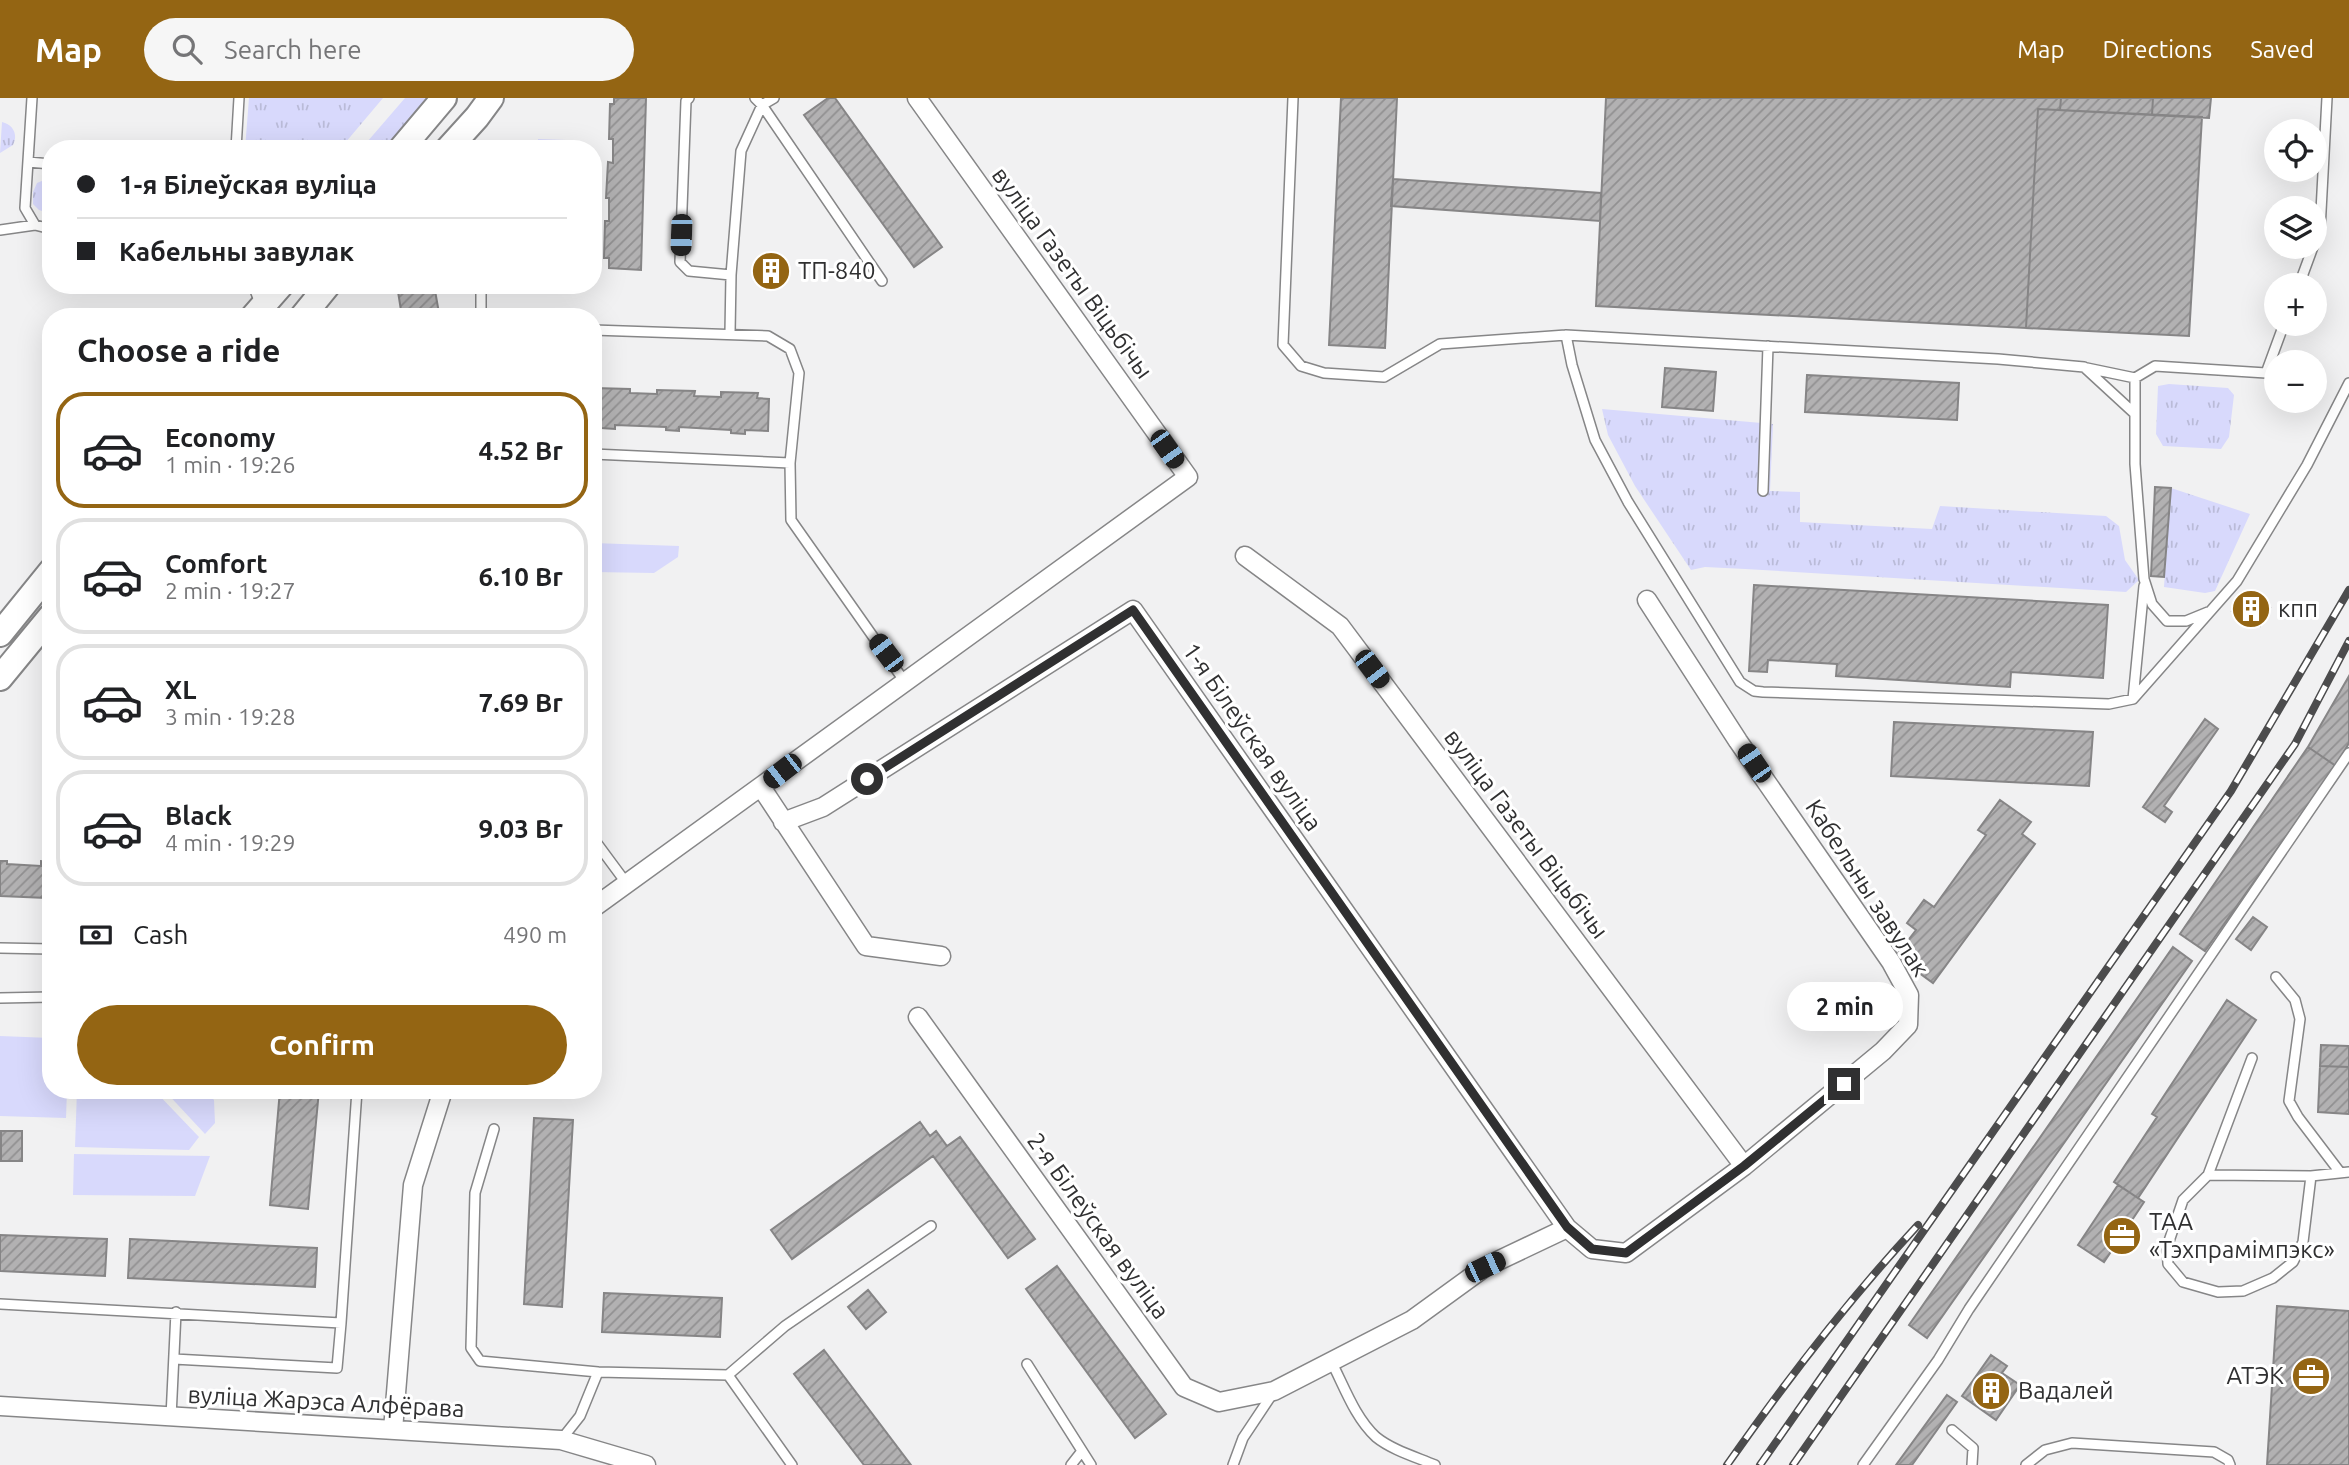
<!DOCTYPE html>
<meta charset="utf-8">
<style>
body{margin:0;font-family:Ubuntu,sans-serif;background:#f6f6f6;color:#202124;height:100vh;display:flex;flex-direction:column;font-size:26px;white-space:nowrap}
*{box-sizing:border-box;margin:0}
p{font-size:23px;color:#757577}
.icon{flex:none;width:38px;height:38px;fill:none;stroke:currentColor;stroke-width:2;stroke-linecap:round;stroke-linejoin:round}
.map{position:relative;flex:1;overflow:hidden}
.sheet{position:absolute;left:42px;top:210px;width:560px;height:791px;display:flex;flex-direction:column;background:#fff;border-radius:28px;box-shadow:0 7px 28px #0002}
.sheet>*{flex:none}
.hud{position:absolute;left:42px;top:42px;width:560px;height:154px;border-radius:28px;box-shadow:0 7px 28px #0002;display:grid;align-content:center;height:154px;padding:0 35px;background:#fff}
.controls{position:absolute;left:2264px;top:21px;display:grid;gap:14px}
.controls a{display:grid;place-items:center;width:63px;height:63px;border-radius:50%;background:#fff;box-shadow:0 7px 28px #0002;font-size:35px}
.end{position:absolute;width:32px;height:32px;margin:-16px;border:9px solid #303031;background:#fff;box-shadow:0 0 0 4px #fff}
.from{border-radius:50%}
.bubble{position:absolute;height:49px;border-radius:24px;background:#fff;box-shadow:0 7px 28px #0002;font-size:23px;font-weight:700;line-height:49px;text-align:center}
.car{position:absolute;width:21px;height:42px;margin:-21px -10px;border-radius:9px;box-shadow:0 0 5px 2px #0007;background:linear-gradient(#222 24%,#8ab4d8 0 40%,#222 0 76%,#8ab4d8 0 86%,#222 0)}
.hud b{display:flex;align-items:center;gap:24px;height:66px;font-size:26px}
.hud b+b{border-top:2px solid #e0e0e0}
.hud i{width:18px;height:18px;background:#202124}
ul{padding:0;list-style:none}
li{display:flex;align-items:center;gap:21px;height:116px;margin:0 14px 10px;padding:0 21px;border:4px solid #e0e0e0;border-radius:28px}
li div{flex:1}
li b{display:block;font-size:26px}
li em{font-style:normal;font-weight:700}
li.active{border-color:#946513}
li>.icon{width:63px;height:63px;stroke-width:1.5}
h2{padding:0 35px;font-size:32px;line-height:84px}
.pay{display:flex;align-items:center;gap:18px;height:77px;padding:0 35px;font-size:26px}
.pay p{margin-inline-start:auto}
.primary-button{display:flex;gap:14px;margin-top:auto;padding:14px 35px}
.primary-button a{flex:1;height:80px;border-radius:42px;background:#946513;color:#fff;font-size:28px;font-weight:700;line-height:80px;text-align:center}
header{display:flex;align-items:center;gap:42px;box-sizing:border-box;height:98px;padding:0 35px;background:#946513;color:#fff}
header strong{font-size:33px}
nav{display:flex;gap:38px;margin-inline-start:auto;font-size:24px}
.search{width:490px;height:63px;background:#f6f6f6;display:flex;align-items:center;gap:18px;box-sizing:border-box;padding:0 24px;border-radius:38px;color:#757577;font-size:26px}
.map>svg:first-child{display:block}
.grass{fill:url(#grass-tufts)}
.park{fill:#d8d9fc}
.building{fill:url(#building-hatch);stroke:#868586;stroke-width:2}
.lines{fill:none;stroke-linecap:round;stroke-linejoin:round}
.service-casing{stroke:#868687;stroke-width:12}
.minor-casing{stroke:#868687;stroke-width:21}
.secondary-casing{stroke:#868687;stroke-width:28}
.service{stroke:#fff;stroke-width:9}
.minor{stroke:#fff;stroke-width:18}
.secondary{stroke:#fff;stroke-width:24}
.rail-casing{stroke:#4c4c4d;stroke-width:8}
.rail{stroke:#fff;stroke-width:5;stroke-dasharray:16;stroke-linecap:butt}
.route{stroke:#303031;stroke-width:9}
.labels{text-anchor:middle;stroke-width:6;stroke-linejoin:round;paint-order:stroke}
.poi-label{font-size:24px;fill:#303031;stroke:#fff;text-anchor:start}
.street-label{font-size:24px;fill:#303031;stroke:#fff}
</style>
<header>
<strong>Map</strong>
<div class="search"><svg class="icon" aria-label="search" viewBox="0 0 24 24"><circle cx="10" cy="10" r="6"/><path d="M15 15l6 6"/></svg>Search here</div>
<nav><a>Map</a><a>Directions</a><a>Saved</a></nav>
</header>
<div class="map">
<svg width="2349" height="1367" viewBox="0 0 2349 1367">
<defs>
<pattern id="grass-tufts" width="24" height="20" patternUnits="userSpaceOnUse" patternTransform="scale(1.75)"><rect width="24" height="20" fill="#d8d9fc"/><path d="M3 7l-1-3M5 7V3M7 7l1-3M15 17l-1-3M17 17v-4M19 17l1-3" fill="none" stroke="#babbd8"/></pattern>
<pattern id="building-hatch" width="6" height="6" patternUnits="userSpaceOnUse" patternTransform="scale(1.75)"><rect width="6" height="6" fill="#b2b1b2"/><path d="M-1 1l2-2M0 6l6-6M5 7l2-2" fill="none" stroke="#919091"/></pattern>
</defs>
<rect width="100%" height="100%" fill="#f1f1f2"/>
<!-- grass -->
<path class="grass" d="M249 0H383L340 51H245Z
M405 0H429L384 51H361Z
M2 24C14 27 18 37 13 47L0 55Z
M51 79V116L39 112 33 106V94L37 85Z
M2169 286 2228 290 2234 297 2229 339 2221 351 2163 348 2156 336 2158 288Z
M1602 311 1773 326 1770 393 1800 394V424L1932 431 1940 408 2106 418 2119 428 2125 462 2139 482 2126 494 1745 471 1705 469 1691 472 1635 388 1608 337Z
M2171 390 2250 416 2215 493 2205 495 2164 489Z"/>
<!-- park -->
<path class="park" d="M538 41 566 42V51H538Z
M593 445 679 448 678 459 654 475 593 474Z
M0 938 51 940V992H67L66 1020 0 1018Z
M77 992H154L199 1039 189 1052 75 1049Z
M164 992H205L214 1002 215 1025 205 1036Z
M74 1056 210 1058 195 1098 73 1097Z"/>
<!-- building -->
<path class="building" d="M614 0H646L641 172 609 170V160H604L605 123H609V100H606L608 64 613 65V41H609L610 6H614Z
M828 0H835L942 149 914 169 804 17Z
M1341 0H1397L1385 250 1329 247Z
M1606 0H2153L2152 17 2038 11 2026 230 1596 208Z
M2061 0H2153L2152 17 2060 12Z
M2153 0H2211L2209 20 2152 17Z
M2038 11 2202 19 2189 238 2026 230Z
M1393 81 1601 95 1600 123 1391 108Z
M756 162 786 163 785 184 755 183Z
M397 187H434L439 215 452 213 453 219H402Z
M1665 270 1716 274 1713 313 1662 309Z
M1807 277 1959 285 1957 322 1805 314Z
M594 290 630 291V295L657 296V292L695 293 694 298 721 299V294L758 295 757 300 769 301 768 333 745 332V336L731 335V332L679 329V333L666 332V329L615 327V331L601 330V326H593Z
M2155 389 2171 390 2164 479 2151 478Z
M1754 487 2108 507 2103 580 2011 574 2010 589 1836 578 1837 566 1768 562 1767 574 1749 573Z
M2242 495 2270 510 2260 528 2232 513Z
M2349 578V645L2336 668 2308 649Z
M2205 621 2218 631 2164 708 2172 714 2165 724 2143 709Z
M1894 624 2093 634 2089 688 1891 678Z
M2308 649 2336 668 2205 853 2180 836Z
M2000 702 2031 724 2022 736 2035 746 1933 885 1896 858 1916 832 1907 825 1924 802 1934 809 1986 737 1978 732Z
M0 763H7V766L41 768V763L51 764V803H47V800L0 798Z
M2253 819 2267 829 2251 852 2236 841Z
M2173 849 2192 863 1927 1240 1909 1227Z
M2227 902 2256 922 2138 1100 2114 1084 2157 1019 2152 1016Z
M2321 947 2349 948V969L2320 968Z
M2320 968 2349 969V1016L2318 1014Z
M280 992H319L308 1111 270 1107Z
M534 1020 573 1022 562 1209 524 1206Z
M920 1024 930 1038 936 1033 947 1048 960 1039 1035 1141 1008 1160 933 1058 792 1161 771 1132Z
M1 1033H22V1063H1Z
M2118 1087 2144 1104 2104 1164 2078 1147Z
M0 1137 107 1141 105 1178 0 1173Z
M130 1141 317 1150 315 1189 128 1180Z
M1057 1168 1166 1316 1135 1340 1026 1191Z
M868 1192 886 1214 866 1231 848 1209Z
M604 1195 722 1200 720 1239 602 1234Z
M2277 1208 2349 1213V1367H2267Z
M824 1252 911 1367H864L794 1276Z
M1991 1257 2007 1268 2002 1275 2020 1287 1996 1322 1962 1298Z
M1947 1297 1957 1304 1912 1367H1896Z"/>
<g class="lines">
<!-- service casing -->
<g class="service-casing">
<path id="service" d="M32 0 25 110 35 127
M689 0 686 3 680 164 689 173 731 177
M755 0 762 7 882 183
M1293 0 1283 247 1301 268 1324 275 1384 279 1440 246 1566 237 1998 261 2084 269 2134 315
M236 51 239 0
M28 64 51 66
M0 132 35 127 51 131
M2315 144 2320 132 2327 0
M253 187 260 205
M481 187V219
M2299 187 2313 149
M593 232 768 238 790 251 799 275 790 365
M730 235 731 177 741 53 762 7 774 0
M1566 237 1572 267 1595 342 1628 404 1740 584 1754 593 1763 594 2109 606 2133 601 2237 483 2307 367 2349 285
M2087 270 2135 280 2155 268 2266 275 2284 226
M2135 280V366L2144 481 2152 506 2167 523H2186L2208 514
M593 356 790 365 791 422 905 584
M1763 393 1768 248
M2133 601 2144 488
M593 740 627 786
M0 850 51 851
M2276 879 2295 902 2300 921 2289 1003 2298 1019 2339 1073
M0 900 51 899
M494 1031 475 1095 471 1250 480 1263 598 1274
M2208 1077 2252 960
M2311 1078 2208 1077 2183 1102 2167 1149 2168 1166 2183 1184 2218 1194 2243 1193 2273 1180 2293 1164 2303 1144 2311 1078 2349 1074
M0 1206 341 1225 357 992
M174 1261 337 1270 341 1225
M1331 1263C1344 1288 1355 1320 1376 1339 1392 1352 1416 1359 1435 1367
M1027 1266 1091 1367
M728 1277 792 1367
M171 1319 176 1214
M1952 1332 1973 1350 1972 1367
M561 1342 580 1318 598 1274 728 1277 785 1228 931 1128
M1071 1367 1082 1353
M1233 1367 1243 1340 1273 1295
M1863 1367 1938 1262 1969 1211 2349 655
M2026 1367 2045 1352 2072 1345 2214 1354 2228 1362 2230 1367"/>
</g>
<!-- minor casing -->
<g class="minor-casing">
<path id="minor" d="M1245 458 1340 528 1744 1068
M761 689 866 848 941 858
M783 724 823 709 1133 512 1567 1130 1592 1151 1626 1155 1744 1068 1883 953 1908 927 1909 897 1891 864 1738 643 1647 502
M593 810 1188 379 917 0
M918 919 1184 1289 1219 1304 1274 1293 1412 1222 1485 1169 1567 1130
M0 1308 561 1342 646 1367
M393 1332 413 1087 443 992"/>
</g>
<!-- secondary casing -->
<g class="secondary-casing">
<path id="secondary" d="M401 51 444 0
M448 51 477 19 491 0
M253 219 281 187
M302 219 328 187
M0 536 51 473
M0 580 51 518"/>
</g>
<!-- service -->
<use href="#service" class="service"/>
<!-- minor -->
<use href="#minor" class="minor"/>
<!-- secondary -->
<use href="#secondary" class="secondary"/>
<!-- rail casing -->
<g class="rail-casing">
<path id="rail" d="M1727 1367C1786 1283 1848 1202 1918 1127
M1760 1367 2231 693 2349 492
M1793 1367 2295 646 2349 543"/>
</g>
<!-- rail -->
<use href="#rail" class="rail"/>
</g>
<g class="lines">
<!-- route -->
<path class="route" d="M867 681 1133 512 1567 1129 1592 1151 1626 1155 1744 1068 1844 986"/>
</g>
<!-- icons -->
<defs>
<g id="building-disc" transform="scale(2.0125)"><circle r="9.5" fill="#946513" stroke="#fff"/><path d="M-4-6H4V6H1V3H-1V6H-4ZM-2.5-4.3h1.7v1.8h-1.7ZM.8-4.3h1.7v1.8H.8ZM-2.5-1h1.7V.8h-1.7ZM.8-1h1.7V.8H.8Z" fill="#fff"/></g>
<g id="office-disc" transform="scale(2.0125)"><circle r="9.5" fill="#946513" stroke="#fff"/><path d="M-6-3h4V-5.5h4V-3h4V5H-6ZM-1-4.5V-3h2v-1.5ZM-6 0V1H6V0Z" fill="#fff"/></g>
</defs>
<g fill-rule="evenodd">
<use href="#building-disc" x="771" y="173"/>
<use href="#building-disc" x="2251" y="511"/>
<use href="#office-disc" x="2122" y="1138"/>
<use href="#office-disc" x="2311" y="1278"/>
<use href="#building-disc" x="1991" y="1293"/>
</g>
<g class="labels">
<!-- poi labels -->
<g class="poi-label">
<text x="798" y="181">ТП-840</text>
<text x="2278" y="519">кпп</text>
<text x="2149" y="1132">ТАА<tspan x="2149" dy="28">«Тэхпрамімпэкс»</tspan></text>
<text x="2284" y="1286" text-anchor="end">АТЭК</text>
<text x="2018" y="1301">Вадалей</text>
</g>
<!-- street labels -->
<g class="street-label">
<text transform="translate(1072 175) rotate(54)" y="8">вуліца Газеты Віцьбічы</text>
<text transform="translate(1252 639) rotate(55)" y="8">1-я Білеўская вуліца</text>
<text transform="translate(1526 736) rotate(53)" y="8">вуліца Газеты Віцьбічы</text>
<text transform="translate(1867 790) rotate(57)" y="8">Кабельны завулак</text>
<text transform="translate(1098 1128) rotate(54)" y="8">2-я Білеўская вуліца</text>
<text transform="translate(326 1304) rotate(3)" y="8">вуліца Жарэса Алфёрава</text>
</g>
</g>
</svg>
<div class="controls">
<a><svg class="icon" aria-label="locate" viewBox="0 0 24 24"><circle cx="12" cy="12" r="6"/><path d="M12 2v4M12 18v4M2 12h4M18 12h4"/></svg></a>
<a><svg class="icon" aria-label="layers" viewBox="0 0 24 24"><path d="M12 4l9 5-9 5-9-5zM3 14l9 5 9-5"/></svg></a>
<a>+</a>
<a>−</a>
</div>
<i class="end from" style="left:867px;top:681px"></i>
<i class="end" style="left:1844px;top:986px"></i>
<div class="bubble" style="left:1787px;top:884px;width:116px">2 min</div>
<i class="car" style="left:681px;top:137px;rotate:182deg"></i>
<i class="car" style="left:1167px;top:351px;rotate:145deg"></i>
<i class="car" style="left:886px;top:555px;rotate:323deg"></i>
<i class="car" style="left:1372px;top:571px;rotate:143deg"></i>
<i class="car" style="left:1754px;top:665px;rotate:326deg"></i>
<i class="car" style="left:782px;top:673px;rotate:232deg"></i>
<i class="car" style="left:1485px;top:1169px;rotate:65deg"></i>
<div class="hud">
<b><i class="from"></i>1-я Білеўская вуліца</b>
<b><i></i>Кабельны завулак</b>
</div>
<section class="sheet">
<h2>Choose a ride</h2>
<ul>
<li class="active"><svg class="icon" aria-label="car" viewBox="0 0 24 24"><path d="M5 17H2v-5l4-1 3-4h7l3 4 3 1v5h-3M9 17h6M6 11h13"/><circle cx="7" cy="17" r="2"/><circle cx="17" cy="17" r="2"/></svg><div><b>Economy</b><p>1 min · 19:26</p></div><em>4.52 Br</em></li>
<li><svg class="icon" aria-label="car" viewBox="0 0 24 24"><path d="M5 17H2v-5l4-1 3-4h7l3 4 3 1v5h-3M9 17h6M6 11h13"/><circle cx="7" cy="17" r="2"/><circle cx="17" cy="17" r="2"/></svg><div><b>Comfort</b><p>2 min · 19:27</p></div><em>6.10 Br</em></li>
<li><svg class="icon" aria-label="car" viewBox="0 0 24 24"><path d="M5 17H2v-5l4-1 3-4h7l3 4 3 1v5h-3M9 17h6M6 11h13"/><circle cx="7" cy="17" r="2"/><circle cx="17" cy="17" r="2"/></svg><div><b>XL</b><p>3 min · 19:28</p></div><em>7.69 Br</em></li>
<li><svg class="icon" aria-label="car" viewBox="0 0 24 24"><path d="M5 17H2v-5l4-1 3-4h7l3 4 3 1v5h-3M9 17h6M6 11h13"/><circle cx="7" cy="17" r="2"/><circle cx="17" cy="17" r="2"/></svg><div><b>Black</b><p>4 min · 19:29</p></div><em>9.03 Br</em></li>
</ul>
<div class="pay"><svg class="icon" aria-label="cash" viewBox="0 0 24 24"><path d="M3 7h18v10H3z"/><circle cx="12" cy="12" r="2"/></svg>Cash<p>490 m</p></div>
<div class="primary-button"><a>Confirm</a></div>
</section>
</div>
